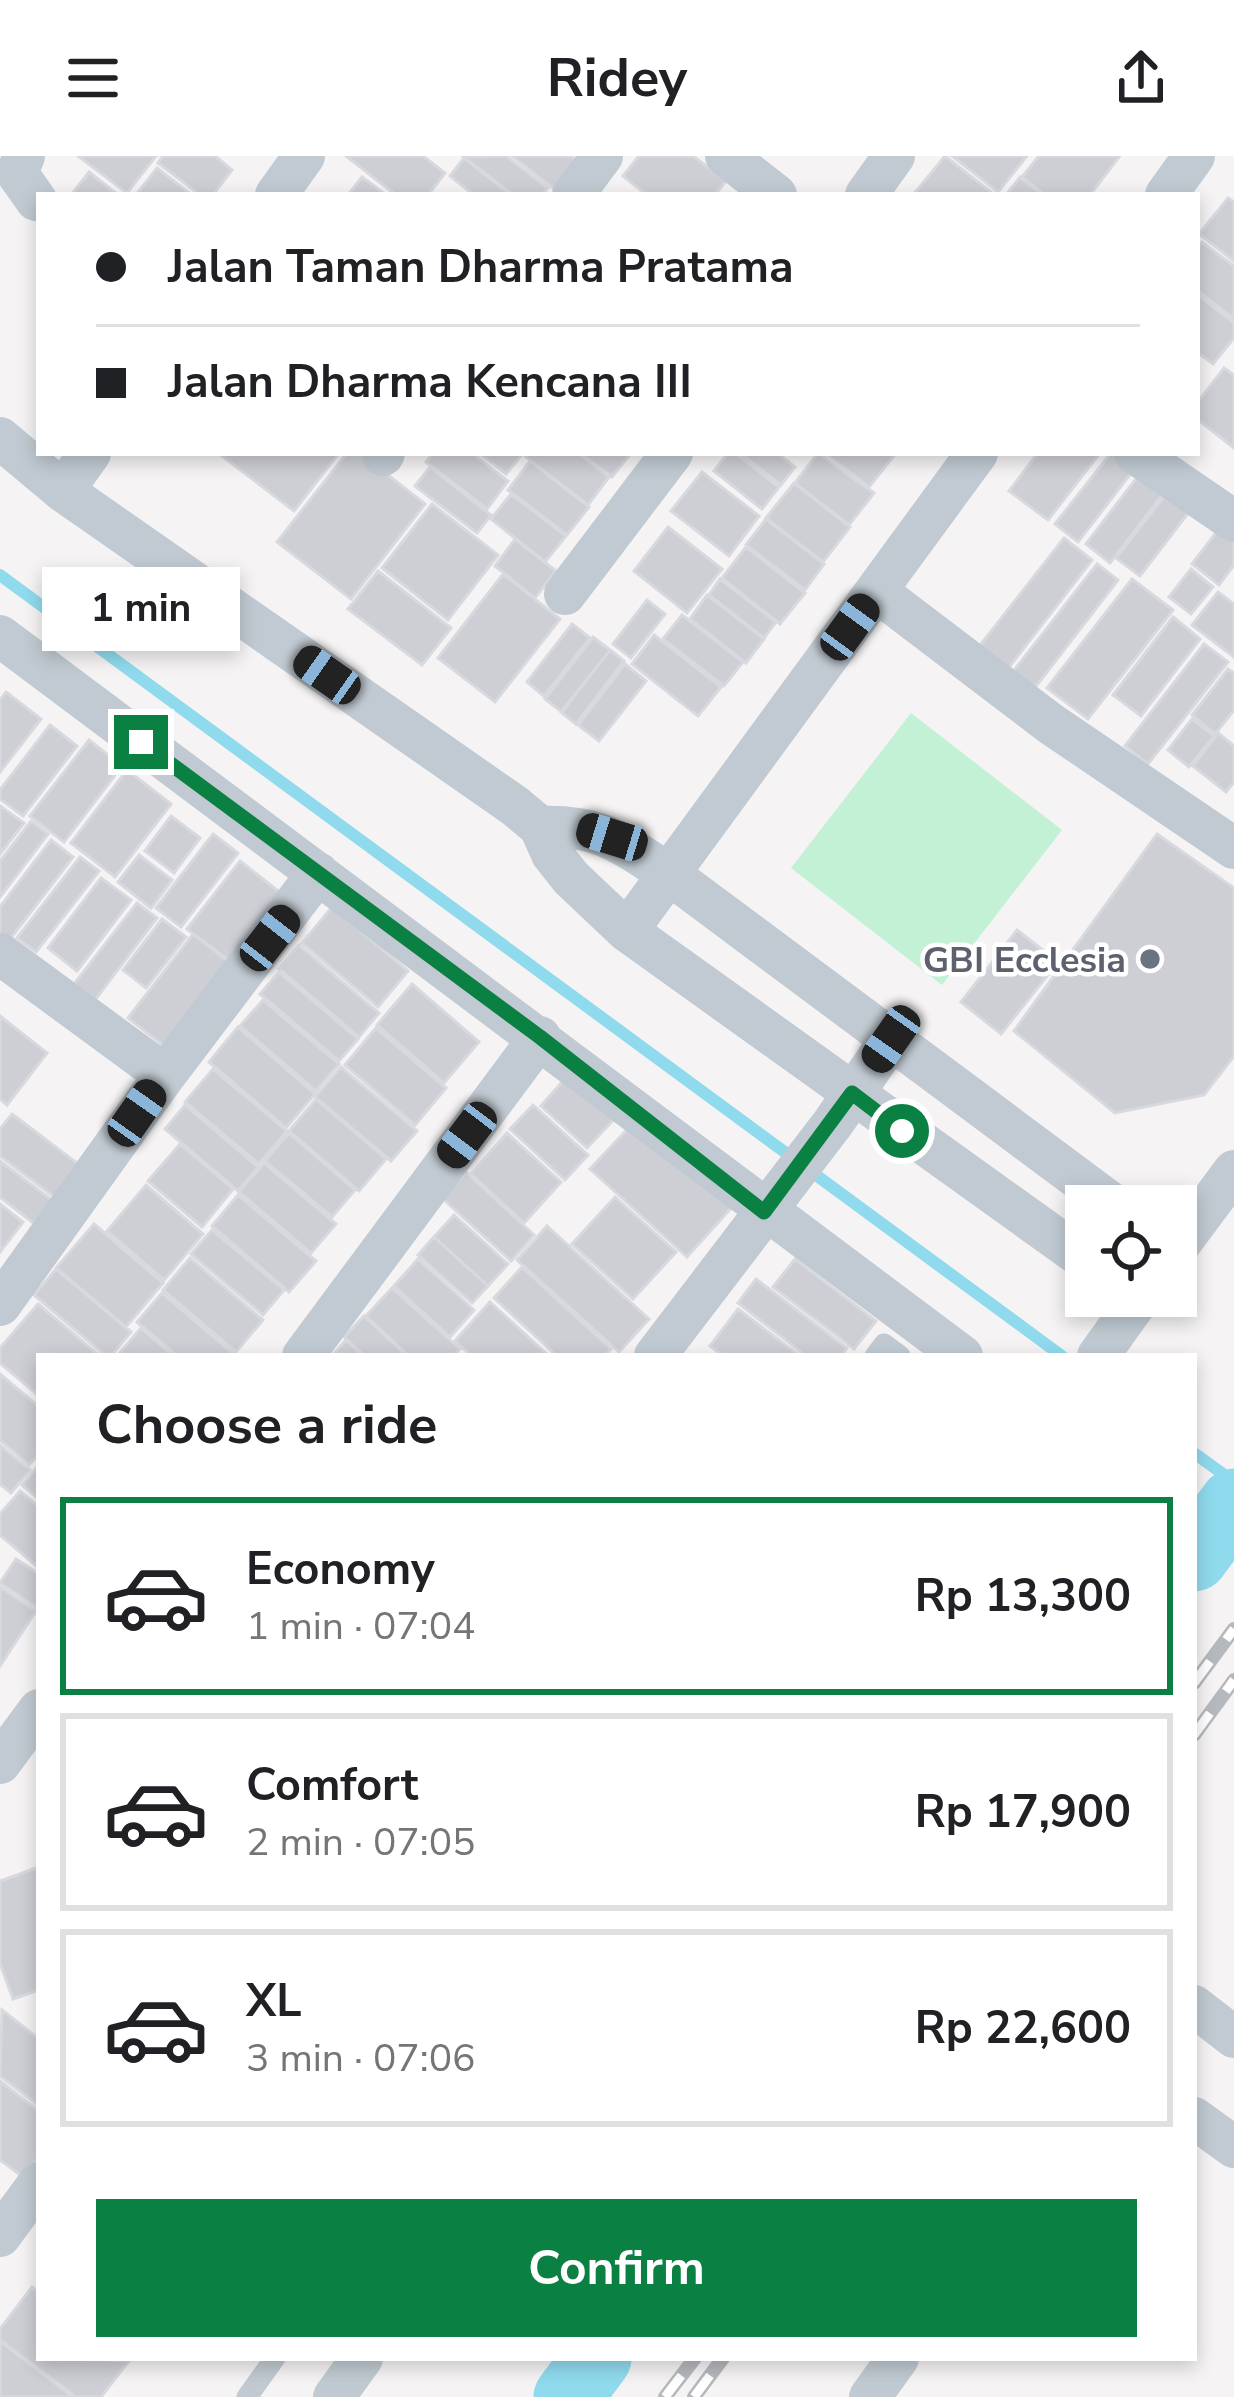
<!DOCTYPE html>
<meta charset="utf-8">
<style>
body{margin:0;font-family:"Nunito Sans",sans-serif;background:#f2f2f2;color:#202124;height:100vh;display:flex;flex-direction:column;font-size:45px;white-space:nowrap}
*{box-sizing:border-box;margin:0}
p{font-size:39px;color:#757577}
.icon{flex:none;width:66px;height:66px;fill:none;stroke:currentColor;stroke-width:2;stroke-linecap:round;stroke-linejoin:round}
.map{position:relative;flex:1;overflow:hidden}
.drawer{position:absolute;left:36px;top:1197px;width:1161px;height:1008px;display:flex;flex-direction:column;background:#fff;border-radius:0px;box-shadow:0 6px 18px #0003}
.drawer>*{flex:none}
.hud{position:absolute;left:36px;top:36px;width:1164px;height:264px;border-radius:0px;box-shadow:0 6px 18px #0003;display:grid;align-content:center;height:264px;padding:0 60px;background:#fff}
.controls{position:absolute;left:1065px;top:1029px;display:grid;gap:24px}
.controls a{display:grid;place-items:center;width:132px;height:132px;border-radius:0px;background:#fff;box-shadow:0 6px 18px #0003;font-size:60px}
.end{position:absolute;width:54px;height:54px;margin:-27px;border:15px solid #0b8043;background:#fff;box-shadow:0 0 0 6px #fff}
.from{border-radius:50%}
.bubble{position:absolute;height:84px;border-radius:0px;background:#fff;box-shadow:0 6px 18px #0003;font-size:39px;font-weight:700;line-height:84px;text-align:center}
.car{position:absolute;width:36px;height:72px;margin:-36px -18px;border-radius:15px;box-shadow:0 0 9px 3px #0007;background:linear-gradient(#222 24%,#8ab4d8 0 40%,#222 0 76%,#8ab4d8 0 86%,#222 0)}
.hud b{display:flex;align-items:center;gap:42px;height:114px;font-size:45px}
.hud b+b{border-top:3px solid #e0e0e0}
.hud i{width:30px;height:30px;background:#202124}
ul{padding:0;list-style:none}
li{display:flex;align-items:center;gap:36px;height:198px;margin:0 24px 18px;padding:0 36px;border:6px solid #e0e0e0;border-radius:0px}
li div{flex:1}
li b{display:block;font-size:45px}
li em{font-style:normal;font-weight:700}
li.selected{border-color:#0b8043}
li>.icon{width:108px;height:108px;stroke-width:1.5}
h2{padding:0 60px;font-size:54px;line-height:144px}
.primary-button{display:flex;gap:24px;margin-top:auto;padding:24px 60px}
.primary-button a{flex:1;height:138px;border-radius:0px;background:#0b8043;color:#fff;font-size:48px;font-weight:700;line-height:138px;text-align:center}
header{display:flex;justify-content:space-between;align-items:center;height:156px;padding:0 60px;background:#fff;font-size:54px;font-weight:700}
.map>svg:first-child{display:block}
.green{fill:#c3f1d5}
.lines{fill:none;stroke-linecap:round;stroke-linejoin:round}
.stream{stroke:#90daee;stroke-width:12}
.river{stroke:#90daee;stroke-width:69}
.building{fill:#cdcfd5;stroke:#d7d9de;stroke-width:3}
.lane{stroke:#c1cad2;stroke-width:21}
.street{stroke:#c1cad2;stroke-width:42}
.rail-casing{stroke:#b5b8bd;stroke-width:14}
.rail{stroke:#fff;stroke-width:9;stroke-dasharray:27;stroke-linecap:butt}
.route{stroke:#0b8043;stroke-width:15}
.worship-dot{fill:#6b7280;stroke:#fff;stroke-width:4.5}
.labels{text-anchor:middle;stroke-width:9;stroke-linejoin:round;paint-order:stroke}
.worship-label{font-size:36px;font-weight:bold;fill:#5b616d;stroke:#fff;text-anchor:end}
</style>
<header><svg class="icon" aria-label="menu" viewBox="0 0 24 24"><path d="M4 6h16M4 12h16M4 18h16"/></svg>Ridey<svg class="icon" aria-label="share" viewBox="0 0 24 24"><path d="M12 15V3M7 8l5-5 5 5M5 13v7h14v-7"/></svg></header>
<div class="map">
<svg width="1234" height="2241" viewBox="0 0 1234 2241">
<rect width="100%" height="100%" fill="#f5f3f3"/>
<!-- green -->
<path class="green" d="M911 557 1062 674 942 829 791 712Z"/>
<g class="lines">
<!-- stream -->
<path class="stream" d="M0 419 1062 1200
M1194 1297 1234 1326"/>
<!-- river -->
<path class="river" d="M1194 1401 1234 1347
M568 2241 597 2202"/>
</g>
<!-- building -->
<path class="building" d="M78 0H156L127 37Z
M163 0H215L232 14 213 39H200L158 7Z
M346 0H423L445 17 428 39H396Z
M506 0 548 32 542 39H513L464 1Z
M512 0H571L576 5 554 33Z
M639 0H693L726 25 715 39H647L623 20Z
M945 0 995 39H913Z
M952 0H1027L998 36Z
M1039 0H1117L1119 1 1090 39H1045L1022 21Z
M464 2 511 39H474L450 20Z
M157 12 192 39H136Z
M89 16 118 39H71Z
M362 21 386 39H348Z
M1020 21 1043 39H1006Z
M1228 42 1234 46V105L1199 78Z
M1202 86 1234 110V163L1197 134V93Z
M1197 138 1234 167V182L1213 208 1197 196Z
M1224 212 1234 219V292L1197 263V247Z
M224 297H339L294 355 222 300Z
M347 297H360L425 348 351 443 277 386Z
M433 297H472L508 325 487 353 426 306Z
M479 297H523L506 318Z
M529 297H578L609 321 588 349 526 301Z
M580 297H631L612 321Z
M728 297H735L779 331 762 353 714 315Z
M740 297H777L795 311 781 329Z
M818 297 874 337 849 369 795 327Z
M825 297H896L869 331Z
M1038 297H1100L1048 364 1009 335Z
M1111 297 1135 312 1078 386 1055 368Z
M530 305 589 351 567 379 508 334Z
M430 311 491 359 477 377 415 330Z
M702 316 759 360 729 400 671 355Z
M1139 319 1163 338 1110 407 1086 388Z
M794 327 850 371 823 406 766 362Z
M511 338 566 380 545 406 491 363Z
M1166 338 1189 356 1140 420 1116 402Z
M432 348 498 399 448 464 382 412Z
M766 363 824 408 805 434 746 389Z
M668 371 722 413 687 457 634 415Z
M1218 374 1234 386V409L1219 429 1192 408Z
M1064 382 1092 404 1007 514 978 492Z
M515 383 556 415 535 442 495 410Z
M746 391 805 437 780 468 722 422Z
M1097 408 1118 424 1033 534 1012 517Z
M1191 413 1213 431 1191 458 1169 441Z
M378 415 451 472 422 509 348 453Z
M503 418 560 463 495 546 438 502Z
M720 423 776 466 764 482 709 439Z
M1132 423 1173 454 1088 563 1047 532Z
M1218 436 1234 448V501L1192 469Z
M707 439 764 483 746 507 690 463Z
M647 444 665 458 631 502 613 488Z
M682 459 743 506 724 530 663 483Z
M1173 461 1200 483 1141 560 1113 539Z
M572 468 590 482 544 540 527 526Z
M654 479 721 531 698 560 632 508Z
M593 481 610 494 562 556 545 543Z
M1204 488 1228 506 1148 608 1125 590Z
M610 494 624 505 576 568 561 556Z
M625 508 646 525 599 585 578 569Z
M1228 513 1234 517V554L1215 578 1192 559Z
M6 536 41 563 0 616V544Z
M1192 563 1214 580 1189 611 1168 594Z
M50 569 77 590 23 660 0 643V634Z
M1218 577 1234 590V626L1226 636 1193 610Z
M89 584 122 610 64 686 30 660Z
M127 614 171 648 115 721 71 687Z
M0 650 24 667 0 698Z
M171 660 200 682 174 717 145 695Z
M31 665 48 678 0 741V705Z
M213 678 238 697 181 771 156 752Z
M1157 678 1234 732V900L1204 939 1115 957 1014 875Z
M51 684 73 701 7 787 0 781V751Z
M139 699 172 724 151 752 118 726Z
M80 701 99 715 36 796 17 782Z
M240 705 282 738 231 806 187 773Z
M101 722 131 744 77 815 48 792Z
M137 747 157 762 92 848 71 832Z
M332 751 408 815 378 851 302 787Z
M162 763 186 781 146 832 123 814Z
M1017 774 1058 806 1001 878 961 846Z
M193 778 229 806 165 891 128 862Z
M299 789 379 857 359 881 279 813Z
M279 816 358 883 339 905 260 838Z
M412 828 479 886 444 927 377 869Z
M263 844 339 908 316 935 240 870Z
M0 860 47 897 7 949 0 943Z
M238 871 315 938 286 972 209 906Z
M376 872 446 932 415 969 345 909Z
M341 911 417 975 391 1005 315 941Z
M213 913 287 975 259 1008 185 946Z
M571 916 618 959 587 992 541 950Z
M316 943 386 1003 359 1035 289 975Z
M185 949 258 1011 238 1035 165 973Z
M533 949 588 999 565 1024 510 973Z
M12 958 86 1014 61 1046 0 1000V973Z
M636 964 732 1051 687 1101 590 1013Z
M289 977 355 1034 332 1061 265 1005Z
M507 977 561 1026 524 1067 471 1018Z
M180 988 233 1033 202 1071 148 1025Z
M0 1005 64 1053 46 1077 0 1041Z
M264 1007 336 1068 311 1097 239 1036Z
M466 1016 534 1079 511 1105 442 1042Z
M146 1029 203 1078 164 1124 107 1075Z
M238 1039 316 1105 289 1136 212 1070Z
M615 1041 676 1096 633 1143 572 1088Z
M0 1048 23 1066 0 1096Z
M454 1059 508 1108 488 1130 434 1081Z
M94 1068 163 1127 126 1171 56 1112Z
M547 1070 649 1163 619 1196 517 1104Z
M212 1074 284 1134 263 1159 191 1098Z
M434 1081 488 1130 472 1147 418 1099Z
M190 1102 263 1164 236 1196 163 1134Z
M418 1103 474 1154 450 1181 394 1130Z
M795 1103 876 1165 854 1193 773 1131Z
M522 1111 611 1193 604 1200H557L494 1142Z
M56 1113 131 1176 111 1200H106L34 1139Z
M756 1123 847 1192 841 1200H806L738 1147Z
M392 1132 460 1193 454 1200H409L366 1160Z
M162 1137 236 1200H177L137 1166Z
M490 1146 549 1200H472L455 1185Z
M38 1148 100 1200H39V1240L0 1207V1192Z
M738 1153 800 1200H723L710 1190Z
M364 1160 407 1200H365L344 1181Z
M141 1172 174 1200H117Z
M346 1184 363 1200H332Z
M0 1218 39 1251V1298L29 1309 0 1284Z
M0 1289 30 1314 11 1337 0 1328Z
M39 1309V1343L22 1329Z
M20 1335 39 1351V1412L0 1379V1358Z
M16 1403 39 1418V1453L0 1427Z
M0 1431 36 1455 0 1510Z
M39 1711V1834L13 1843 0 1807V1725Z
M2 1854 39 1883V1950L0 1920Z
M0 1925 39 1955V2001L23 2021 0 2004Z
M32 2131 39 2136V2202L129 2205 101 2241H76L0 2184V2173Z
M0 2185 73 2241H0Z"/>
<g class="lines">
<!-- lane -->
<path class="lane" d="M875 1200 884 1188 900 1200
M247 2241 275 2202"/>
<!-- street -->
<path class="street" d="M24 0 17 17 36 44
M726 0 776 39
M276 39 304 0
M573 39 602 0
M866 39 894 0
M1166 39 1194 0
M0 282 63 335 515 650 540 671 552 698 571 722 627 775 1086 1104
M1135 297 1234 365
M383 299 384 297
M63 335 90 297
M876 435 1051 568 1234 692
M565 438 672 297
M0 480 962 1200
M540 671C601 669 619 686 669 718L1115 1050
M627 775 977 297
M0 798 165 919
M1176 1093 1234 1015
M0 1149 165 919 318 717
M303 1200 540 881
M655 1200 833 967 891 883
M1098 1200 1141 1140
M0 1607 39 1554
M1194 1850 1234 1881
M1194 1962 1234 1991
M0 2080 39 2027
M334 2241 362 2202
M870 2241 898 2202"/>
<!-- rail casing -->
<g class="rail-casing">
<path id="rail" d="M1194 1527 1234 1473
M1194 1579 1234 1524
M665 2241 695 2202
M694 2241 723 2202"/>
</g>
<!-- rail -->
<use href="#rail" class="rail"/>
</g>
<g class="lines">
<!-- route -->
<path class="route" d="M141 586 540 881 764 1056 852 937 902 975"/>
</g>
<!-- markers -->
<circle class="worship-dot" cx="1150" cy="803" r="12"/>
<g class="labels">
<!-- worship labels -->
<g class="worship-label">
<text x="1126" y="816">GBI Ecclesia</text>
</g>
</g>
</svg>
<div class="controls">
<a><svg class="icon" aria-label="locate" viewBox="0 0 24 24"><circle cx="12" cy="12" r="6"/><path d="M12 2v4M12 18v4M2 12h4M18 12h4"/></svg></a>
</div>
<i class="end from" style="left:902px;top:975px"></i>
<i class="end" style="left:141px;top:586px"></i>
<div class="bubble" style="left:42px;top:411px;width:198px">1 min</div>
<i class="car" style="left:850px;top:471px;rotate:36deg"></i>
<i class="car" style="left:327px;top:519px;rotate:305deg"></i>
<i class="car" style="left:612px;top:681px;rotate:287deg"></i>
<i class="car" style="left:270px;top:782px;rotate:38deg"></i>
<i class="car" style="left:891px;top:883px;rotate:215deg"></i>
<i class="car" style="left:137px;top:957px;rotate:35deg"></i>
<i class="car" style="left:467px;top:979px;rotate:217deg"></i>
<div class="hud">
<b><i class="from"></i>Jalan Taman Dharma Pratama</b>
<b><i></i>Jalan Dharma Kencana III</b>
</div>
<section class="drawer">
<h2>Choose a ride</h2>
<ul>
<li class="selected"><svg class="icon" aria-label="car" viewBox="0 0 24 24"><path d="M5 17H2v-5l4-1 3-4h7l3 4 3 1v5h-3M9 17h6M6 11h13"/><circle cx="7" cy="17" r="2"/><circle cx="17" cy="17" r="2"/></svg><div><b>Economy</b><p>1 min · 07:04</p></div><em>Rp 13,300</em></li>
<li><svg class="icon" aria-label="car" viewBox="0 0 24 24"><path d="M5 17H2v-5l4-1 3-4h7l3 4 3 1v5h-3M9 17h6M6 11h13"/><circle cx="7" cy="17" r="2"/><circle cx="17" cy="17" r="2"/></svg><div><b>Comfort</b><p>2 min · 07:05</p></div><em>Rp 17,900</em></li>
<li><svg class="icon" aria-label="car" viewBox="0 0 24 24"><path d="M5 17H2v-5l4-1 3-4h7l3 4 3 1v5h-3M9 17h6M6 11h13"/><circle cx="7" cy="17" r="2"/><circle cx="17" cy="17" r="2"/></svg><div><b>XL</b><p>3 min · 07:06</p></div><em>Rp 22,600</em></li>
</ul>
<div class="primary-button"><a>Confirm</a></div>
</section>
</div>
